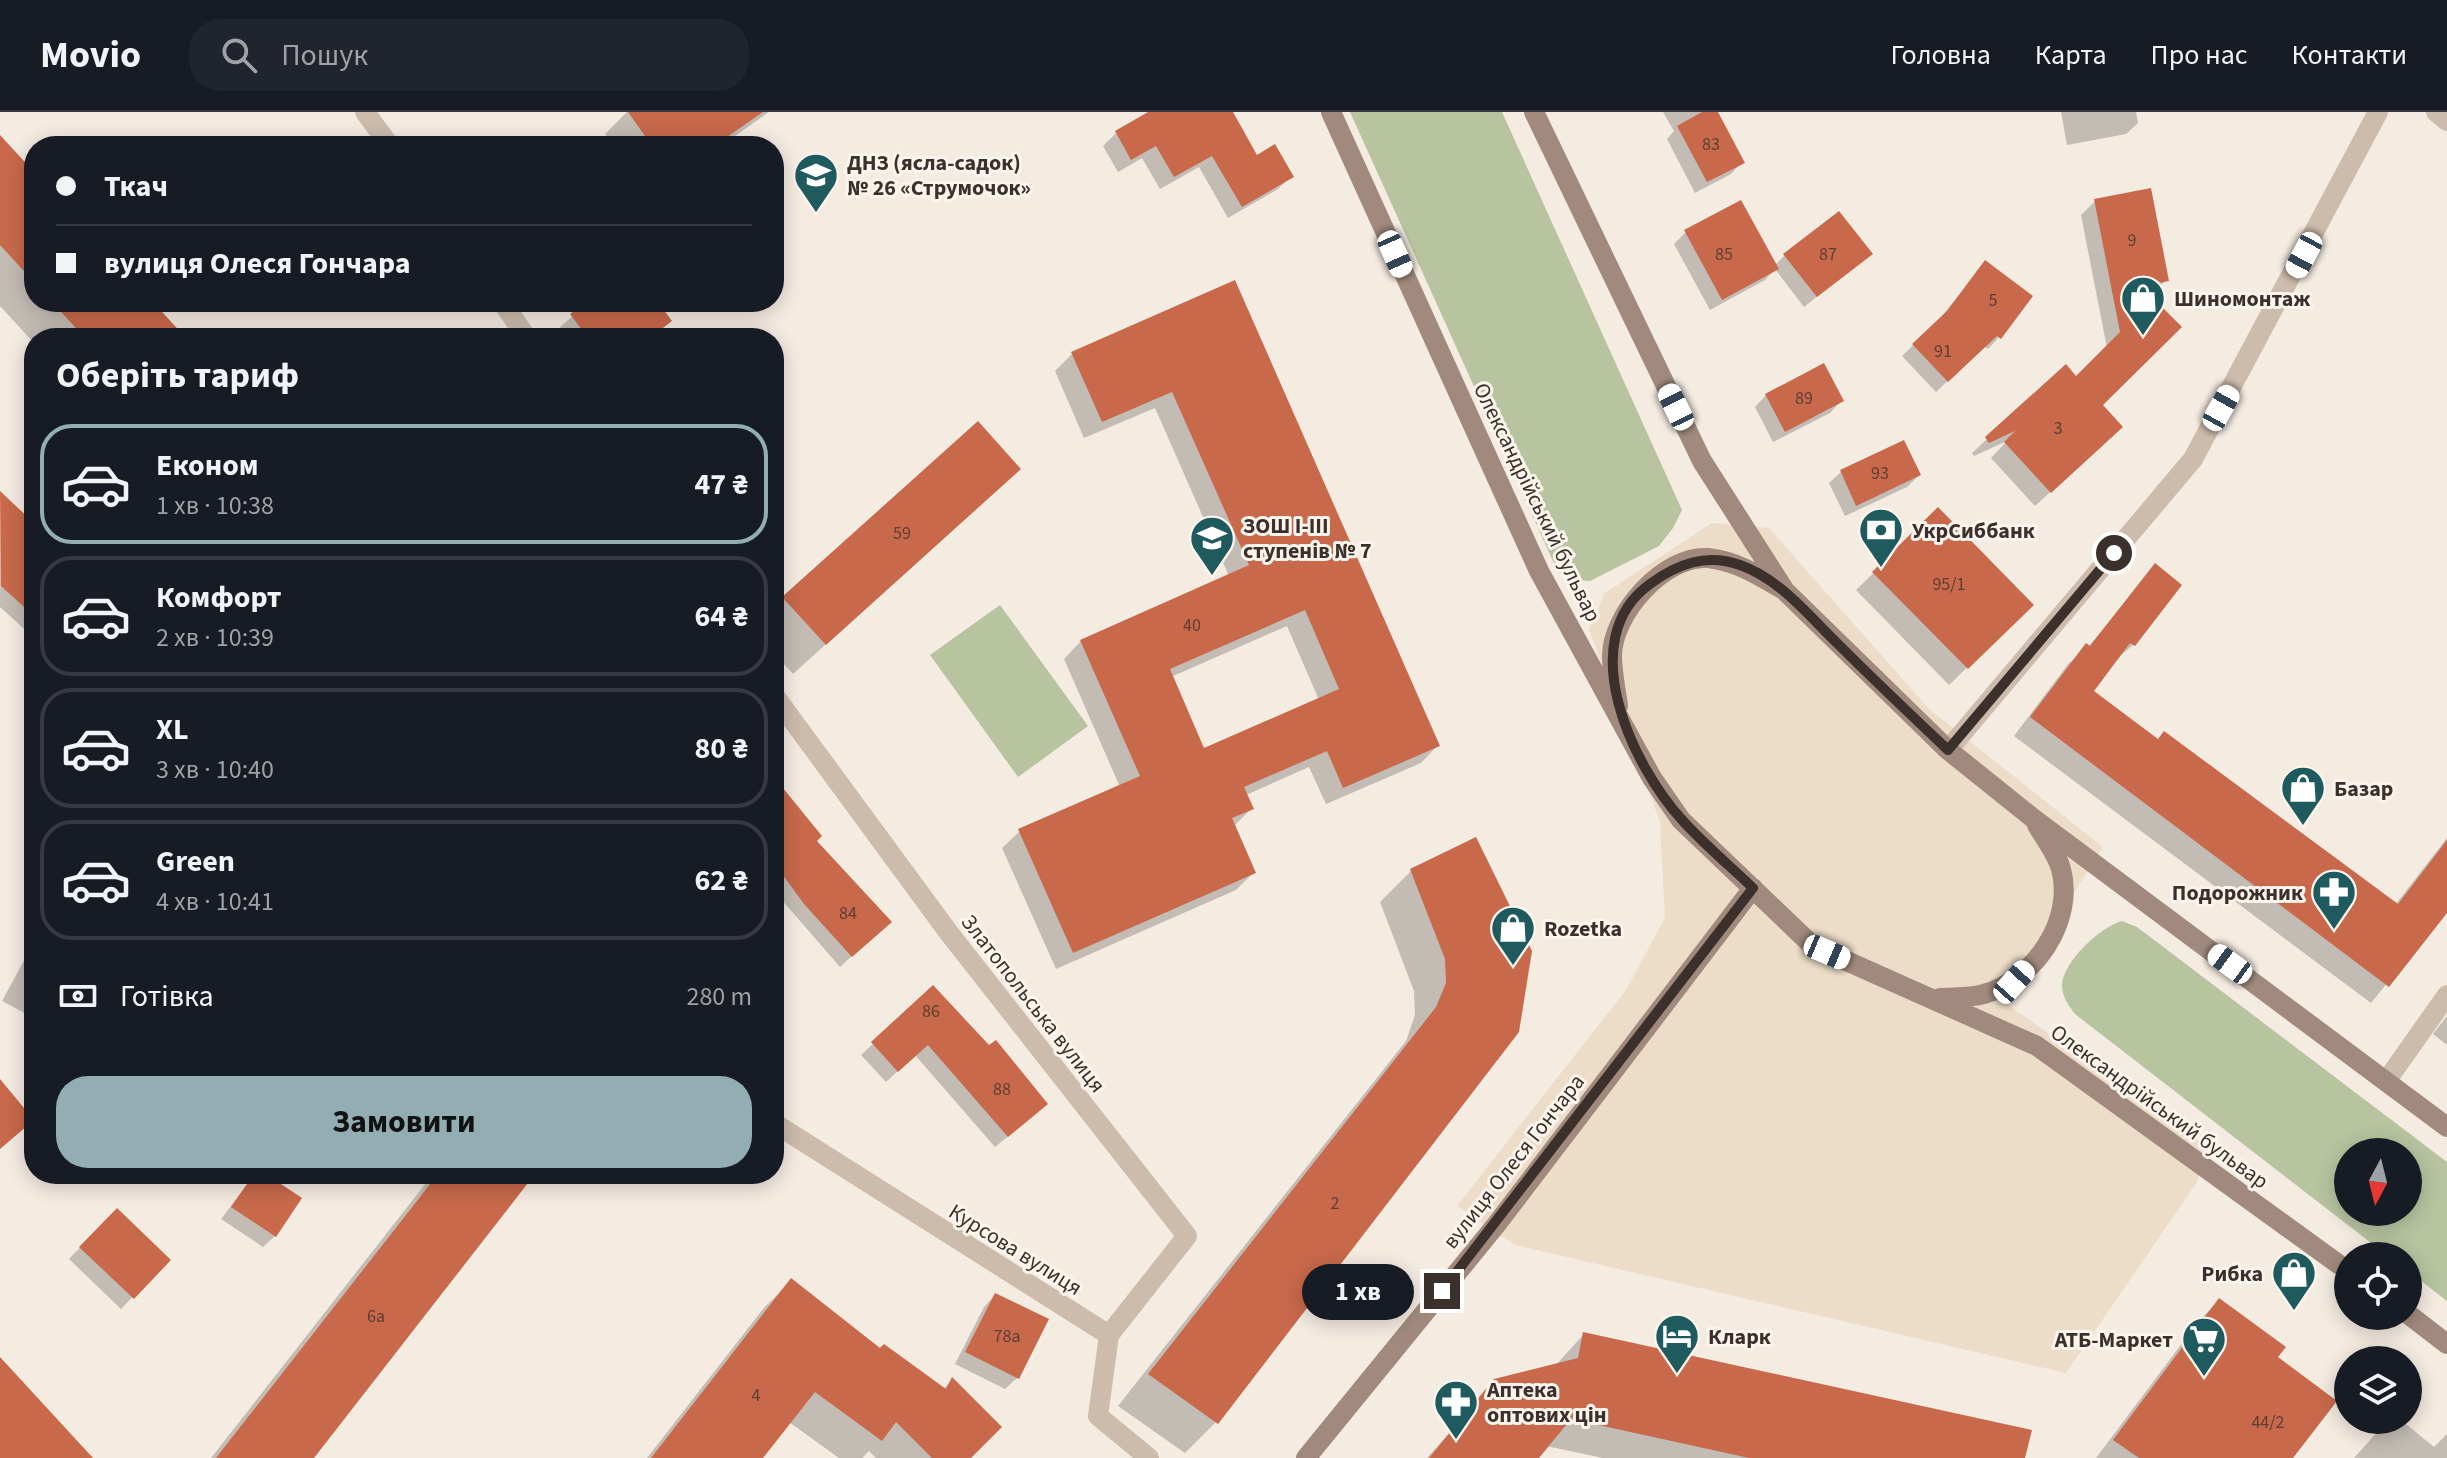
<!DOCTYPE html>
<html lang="uk">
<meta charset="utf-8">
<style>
body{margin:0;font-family:"Source Sans 3",sans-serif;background:#20242c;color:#f1f3f6;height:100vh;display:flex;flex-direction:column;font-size:30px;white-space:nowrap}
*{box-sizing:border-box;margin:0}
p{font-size:26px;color:#9ea1a6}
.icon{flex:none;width:44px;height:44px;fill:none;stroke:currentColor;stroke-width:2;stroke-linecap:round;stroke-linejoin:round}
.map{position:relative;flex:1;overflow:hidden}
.sheet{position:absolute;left:24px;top:216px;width:760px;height:856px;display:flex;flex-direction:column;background:#171b24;border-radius:32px;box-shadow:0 4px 20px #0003}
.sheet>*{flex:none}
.hud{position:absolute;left:24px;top:24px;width:760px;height:176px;border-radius:32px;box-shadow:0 4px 20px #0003;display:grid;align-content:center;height:176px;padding:0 32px;background:#171b24}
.needle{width:52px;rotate:187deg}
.tools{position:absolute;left:2334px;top:1026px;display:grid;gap:16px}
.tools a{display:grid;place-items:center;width:88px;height:88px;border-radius:50%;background:#171b24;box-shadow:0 4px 20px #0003;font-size:40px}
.end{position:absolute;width:36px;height:36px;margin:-18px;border:10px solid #3b302b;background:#fff;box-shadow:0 0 0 4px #fff}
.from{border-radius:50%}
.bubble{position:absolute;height:56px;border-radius:28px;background:#171b24;box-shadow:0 4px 20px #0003;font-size:26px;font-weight:700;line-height:56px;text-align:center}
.car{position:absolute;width:24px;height:48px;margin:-24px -12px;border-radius:10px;box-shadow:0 0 6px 2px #0007;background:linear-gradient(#fff 24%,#345 0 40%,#fff 0 76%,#345 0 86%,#fff 0)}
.hud b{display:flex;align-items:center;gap:28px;height:76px;font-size:30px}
.hud b+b{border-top:2px solid #363941}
.hud i{width:20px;height:20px;background:#f1f3f6}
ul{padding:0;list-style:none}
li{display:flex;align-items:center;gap:24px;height:120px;margin:0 16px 12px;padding:0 16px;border:4px solid #363941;border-radius:32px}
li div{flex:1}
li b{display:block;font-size:30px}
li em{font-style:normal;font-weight:700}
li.current{border-color:#92aeb2}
li>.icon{width:72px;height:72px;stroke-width:1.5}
h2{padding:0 32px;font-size:36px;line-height:96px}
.pay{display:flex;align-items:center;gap:20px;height:88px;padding:0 32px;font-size:30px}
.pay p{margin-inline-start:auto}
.button{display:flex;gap:16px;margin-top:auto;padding:16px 32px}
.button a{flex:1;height:92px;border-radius:32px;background:#92aeb2;color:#111;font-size:32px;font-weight:700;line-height:92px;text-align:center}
header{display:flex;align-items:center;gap:48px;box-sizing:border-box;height:112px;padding:0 40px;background:#171b24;border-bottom:2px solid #363941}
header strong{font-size:38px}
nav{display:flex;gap:44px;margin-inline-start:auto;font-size:28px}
.search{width:560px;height:72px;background:#20242c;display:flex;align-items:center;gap:20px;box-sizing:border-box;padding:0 28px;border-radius:32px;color:#9ea1a6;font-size:30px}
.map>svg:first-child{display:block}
.green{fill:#b8c4a0;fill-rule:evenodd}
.plaza{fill:#ecdcc8}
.shadow{fill:#0003;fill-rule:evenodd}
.building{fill:#c8694b;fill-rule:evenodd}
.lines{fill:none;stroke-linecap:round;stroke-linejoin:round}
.street{stroke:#cdbbac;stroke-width:20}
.secondary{stroke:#a18a7d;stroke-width:20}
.route{stroke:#3b302b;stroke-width:10}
.labels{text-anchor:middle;stroke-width:6;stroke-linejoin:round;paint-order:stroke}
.number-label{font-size:18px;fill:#5e3e33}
.poi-label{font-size:22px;font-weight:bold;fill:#3b302b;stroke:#fbf5ee;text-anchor:start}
.street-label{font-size:22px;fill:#3b302b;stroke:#fbf5ee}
</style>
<header>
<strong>Movio</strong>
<div class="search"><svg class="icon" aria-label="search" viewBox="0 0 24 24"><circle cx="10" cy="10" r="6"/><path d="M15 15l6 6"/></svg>Пошук</div>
<nav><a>Головна</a><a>Карта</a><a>Про нас</a><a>Контакти</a></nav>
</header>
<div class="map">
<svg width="2447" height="1346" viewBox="0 0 2447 1346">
<rect width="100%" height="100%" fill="#f4ebe1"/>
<!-- green -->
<path class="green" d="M1350 0H1502L1682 398 1673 416 1659 434 1590 469 1569 468 1557 458Z
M1000 493 1088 614 1018 665 930 543Z
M2122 809 2137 815 2447 1050V1189L2408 1159V1144H2388L2075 902C2068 893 2062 884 2062 873 2063 850 2100 815 2122 809ZM2348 1040H2408V1100H2348Z"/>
<!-- plaza -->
<path class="plaza" d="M1712 411 1769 416 1929 597 2103 735 2004 890 2207 1034 2197 1070 2066 1261 1515 1133 1457 1094 1626 878 1665 806 1660 710 1589 517 1605 481Z"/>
<!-- shadow -->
<path class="shadow" d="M627 0H769L721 34H614L605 22Z
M1152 0H1230L1256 45 1291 64 1278 77 1228 106 1199 55 1160 77 1142 46 1118 60 1103 34 1116 21Z
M1663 0H1716L1742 50 1731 62 1695 81 1667 27 1674 19Z
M2061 0H2136L2138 11 2126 22 2067 33Z
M0 26 34 63V190H150L183 226H34V231L0 194Z
M2095 89 2167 168 2148 183 2100 293 2106 329 2035 394 1991 346 2007 329 1974 344 1972 341 1987 327 2076 267 2107 236 2081 103Z
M1686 120 1775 153 1785 143 1870 142 1804 195 1775 157 1765 168 1710 198 1674 132Z
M1985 151 1999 225 1988 237 1984 234 1936 280 1902 244 1937 210Z
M1234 171 1438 633 1421 651 1326 692 1309 655 1246 683 1252 696 1234 714 1254 760 1236 778 1056 857 1002 736 1020 719 1120 675 1064 547 1081 529 1229 464 1155 296 1084 326 1055 259 1072 242ZM1287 514 1319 588 1203 638 1171 565Z
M589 190H655L670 209 654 223 656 226H568L560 215Z
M1766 283 1841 289 1830 301 1773 330 1755 295Z
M1019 357 793 562 774 541V496L784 486Z
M1841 360 1919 363 1907 375 1845 404 1829 371Z
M1 383 34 425 32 524 0 495Z
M1938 398 2031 493 1949 573 1856 478Z
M2155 454 2180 473 2133 533 2114 549 2091 579 2156 629 2395 793 2447 726V797L2371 891 2014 624 2069 551 2088 535Z
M774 691 815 729 877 821 840 855 774 779Z
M1411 759 1530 839 1216 1310 1185 1341 1118 1294 1406 929 1415 903 1414 879 1380 790Z
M34 830V903L32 905 2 889Z
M933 875 989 936 1034 1003 995 1035 915 943 886 970 861 943Z
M2447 904V933L2433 922Z
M255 1062H262L275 1124 263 1135 221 1107Z
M433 1062H533L311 1346H211Z
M117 1098 168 1148 121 1197 69 1147Z
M791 1169 880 1238 943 1277 952 1268 968 1346H876L869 1339 862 1346H839L789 1310 761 1346H647L763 1197Z
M995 1183 1017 1266 1005 1277 955 1252 984 1195Z
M2219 1188 2276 1246 2291 1346H2096L2198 1210Z
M1584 1222 2023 1346H1603L1546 1334 1536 1346H1427L1495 1269 1556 1253Z
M2388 1308H2401L2434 1335 2447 1322V1346H2354Z"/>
<!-- building -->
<path class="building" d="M628 0H763L714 34H652Z
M1148 0H1233L1257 43 1275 32 1294 65 1242 95 1212 44 1174 65 1156 34 1131 48 1115 19Z
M1702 0H1718L1745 51 1707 70 1677 14Z
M0 23 34 60V170L0 133Z
M2151 76 2169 169 2141 174 2182 215 2103 293 2123 315 2051 381 2004 330 2015 319 1989 331 1985 325 2066 252 2076 264 2120 220 2094 87Z
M1741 88 1779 157 1722 188 1684 118Z
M1839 99 1873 142 1817 185 1783 142Z
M1985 148 2033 184 2001 227 1997 224 1948 270 1912 232 1947 199Z
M1235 168 1440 634 1343 676 1327 639 1244 675 1254 697 1232 706 1256 761 1073 841 1018 717 1140 664 1080 528 1249 453 1172 280 1102 310 1071 240ZM1305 498 1339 577 1204 636 1170 557Z
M52 190H153L186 226H85Z
M585 190H658L672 209 650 226H588L570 202Z
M1824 251 1844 289 1785 320 1765 282Z
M978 309 1021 357 826 533 782 485Z
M1904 328 1921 363 1856 394 1840 358Z
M0 379 34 411V504L1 474Z
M1938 395 2034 493 1968 557 1872 460Z
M2155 451 2182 473 2135 534 2130 531 2094 579 2158 627 2164 619 2398 792 2447 728V801L2389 875 2030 605 2086 531 2090 534Z
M774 665 822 724 817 729 892 810 852 845 804 792 774 751Z
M1476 725 1532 839 1519 920 1218 1312 1148 1262 1436 895 1446 871 1445 847 1410 757Z
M933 873 989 933 996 928 1048 992 1008 1025 928 933 898 960 871 930Z
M0 967 34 1008 0 1037Z
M254 1062H266L302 1086 276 1125 231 1095Z
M438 1062H535L314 1346H216Z
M117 1096 171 1148 134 1187 79 1135Z
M791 1166 880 1236 884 1232 946 1277 952 1265 1002 1315 971 1346H932L896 1310 882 1329 815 1280 763 1346H651Z
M995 1181 1049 1207 1019 1267 965 1240Z
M2219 1186 2286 1235 2278 1245 2337 1289 2293 1346H2139L2113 1328Z
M1583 1220 2032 1318 2025 1346H1749L1571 1307 1539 1346H1429L1494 1267 1578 1246Z
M0 1245 93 1346H0Z"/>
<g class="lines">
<!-- street -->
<path class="street" d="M365 0 390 34
M2436 0 2447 9
M502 190 527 226
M774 583 949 821 1187 1124 1109 1223
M1948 638 2193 347 2378 0
M2387 968 2447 883
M774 1011 1109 1223 1098 1304 1149 1346"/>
<!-- secondary -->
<path class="secondary" d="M1331 0 1539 459 1652 666 1681 708 1813 834 2037 934 2348 1159
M1534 0 1702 349 1785 479 1948 638 2034 707 2447 1015
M1618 594C1616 578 1612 560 1612 544 1612 502 1664 443 1708 446 1736 449 1758 463 1782 477
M1940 886C1954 885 1971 886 1984 882 2034 868 2075 809 2061 757 2057 742 2045 727 2037 713
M2408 1202 2447 1232
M1306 1346 1496 1113 1753 776"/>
</g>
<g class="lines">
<!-- route -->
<path class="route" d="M1442 1179 1753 776C1730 754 1705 733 1683 709 1633 655 1572 528 1650 472 1677 452 1706 441 1740 453 1780 467 1808 503 1838 532 1874 568 1911 603 1948 638L2114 441"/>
</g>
<!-- icons -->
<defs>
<g id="school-pin" transform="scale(2.3)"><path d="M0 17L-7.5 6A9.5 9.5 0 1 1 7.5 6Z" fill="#1f5a5e" stroke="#fbf5ee"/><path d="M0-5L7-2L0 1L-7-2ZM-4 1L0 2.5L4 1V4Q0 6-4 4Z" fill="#fff"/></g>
<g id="shop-pin" transform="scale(2.3)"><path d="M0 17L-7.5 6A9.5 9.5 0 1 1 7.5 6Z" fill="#1f5a5e" stroke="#fbf5ee"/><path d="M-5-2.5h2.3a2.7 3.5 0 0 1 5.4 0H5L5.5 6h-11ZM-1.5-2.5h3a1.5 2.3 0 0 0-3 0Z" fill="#fff"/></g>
<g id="bank-pin" transform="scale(2.3)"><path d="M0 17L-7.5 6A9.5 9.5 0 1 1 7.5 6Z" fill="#1f5a5e" stroke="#fbf5ee"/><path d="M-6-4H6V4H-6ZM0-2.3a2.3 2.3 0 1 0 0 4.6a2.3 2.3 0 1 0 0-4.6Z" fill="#fff"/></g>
<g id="pharmacy-pin" transform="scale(2.3)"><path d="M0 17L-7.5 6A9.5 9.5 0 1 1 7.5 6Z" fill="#1f5a5e" stroke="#fbf5ee"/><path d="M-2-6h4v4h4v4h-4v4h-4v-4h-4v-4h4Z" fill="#fff"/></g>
<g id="hotel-pin" transform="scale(2.3)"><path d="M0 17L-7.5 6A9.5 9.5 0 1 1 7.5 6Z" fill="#1f5a5e" stroke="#fbf5ee"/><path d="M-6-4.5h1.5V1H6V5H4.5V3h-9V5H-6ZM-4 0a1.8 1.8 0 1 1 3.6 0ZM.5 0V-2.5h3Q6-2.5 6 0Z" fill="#fff"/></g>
<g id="supermarket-pin" transform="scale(2.3)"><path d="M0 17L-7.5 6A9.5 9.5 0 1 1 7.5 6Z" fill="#1f5a5e" stroke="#fbf5ee"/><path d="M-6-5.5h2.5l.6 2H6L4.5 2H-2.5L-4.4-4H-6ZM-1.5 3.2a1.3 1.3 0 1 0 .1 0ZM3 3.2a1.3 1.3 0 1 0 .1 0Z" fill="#fff"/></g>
</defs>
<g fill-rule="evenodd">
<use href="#school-pin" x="816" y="63"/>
<use href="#shop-pin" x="2143" y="186"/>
<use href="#bank-pin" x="1881" y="418"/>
<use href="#school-pin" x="1212" y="426"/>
<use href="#shop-pin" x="2303" y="676"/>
<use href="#pharmacy-pin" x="2334" y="780"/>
<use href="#shop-pin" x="1513" y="816"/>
<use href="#shop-pin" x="2294" y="1161"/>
<use href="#hotel-pin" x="1677" y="1224"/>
<use href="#supermarket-pin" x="2204" y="1227"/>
<use href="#pharmacy-pin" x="1456" y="1290"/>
</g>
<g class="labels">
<!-- number labels -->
<g class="number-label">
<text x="1711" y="38">83</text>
<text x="2132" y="134">9</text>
<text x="1724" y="148">85</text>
<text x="1828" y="148">87</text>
<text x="1993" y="194">5</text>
<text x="1943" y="245">91</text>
<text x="1804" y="292">89</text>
<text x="2058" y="322">3</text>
<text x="1880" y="367">93</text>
<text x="902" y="427">59</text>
<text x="1949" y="478">95/1</text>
<text x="1192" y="519">40</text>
<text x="848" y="807">84</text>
<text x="931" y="905">86</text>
<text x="1002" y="983">88</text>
<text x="1335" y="1097">2</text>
<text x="376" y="1210">6а</text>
<text x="1007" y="1230">78а</text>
<text x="756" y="1289">4</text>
<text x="2268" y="1316">44/2</text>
</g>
<!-- poi labels -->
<g class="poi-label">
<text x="847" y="58">ДНЗ (ясла-садок)<tspan x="847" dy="25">№ 26 «Струмочок»</tspan></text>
<text x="2174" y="194">Шиномонтаж</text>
<text x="1243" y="421">ЗОШ І-ІІІ<tspan x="1243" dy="25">ступенів № 7</tspan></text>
<text x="1912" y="426">УкрСиббанк</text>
<text x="2334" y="684">Базар</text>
<text x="2303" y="788" text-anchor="end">Подорожник</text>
<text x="1544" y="824">Rozetka</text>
<text x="2263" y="1169" text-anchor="end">Рибка</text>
<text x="1708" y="1232">Кларк</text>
<text x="2173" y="1235" text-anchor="end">АТБ-Маркет</text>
<text x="1487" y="1285">Аптека<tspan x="1487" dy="25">оптових цін</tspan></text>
</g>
<!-- street labels -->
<g class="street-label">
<text transform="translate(1538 390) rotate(64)" y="8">Олександрійський бульвар</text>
<text transform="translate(1034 891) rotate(52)" y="8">Златопольська вулиця</text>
<text transform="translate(2160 994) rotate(36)" y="8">Олександрійський бульвар</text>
<text transform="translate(1513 1049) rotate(-52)" y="8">вулиця Олеся Гончара</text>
<text transform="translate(1016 1137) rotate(32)" y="8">Курсова вулиця</text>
</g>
</g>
</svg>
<div class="tools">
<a><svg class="needle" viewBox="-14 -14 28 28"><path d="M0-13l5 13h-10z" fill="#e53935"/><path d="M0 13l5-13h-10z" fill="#9ea1a6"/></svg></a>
<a><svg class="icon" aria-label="locate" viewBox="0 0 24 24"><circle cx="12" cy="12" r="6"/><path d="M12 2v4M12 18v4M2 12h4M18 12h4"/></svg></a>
<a><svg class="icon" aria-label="layers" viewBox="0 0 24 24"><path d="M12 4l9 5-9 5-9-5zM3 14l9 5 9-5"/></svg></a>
</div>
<i class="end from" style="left:2114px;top:441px"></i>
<i class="end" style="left:1442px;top:1179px"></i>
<div class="bubble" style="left:1302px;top:1152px;width:112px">1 хв</div>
<i class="car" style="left:1395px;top:142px;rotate:156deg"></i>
<i class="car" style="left:2304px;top:143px;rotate:208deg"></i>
<i class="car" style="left:1676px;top:295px;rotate:334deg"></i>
<i class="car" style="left:2221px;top:296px;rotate:29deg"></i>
<i class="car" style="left:1827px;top:840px;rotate:113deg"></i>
<i class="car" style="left:2230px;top:852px;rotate:306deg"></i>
<i class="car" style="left:2014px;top:870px;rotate:42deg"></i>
<div class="hud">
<b><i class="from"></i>Ткач</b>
<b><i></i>вулиця Олеся Гончара</b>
</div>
<section class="sheet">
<h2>Оберіть тариф</h2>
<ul>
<li class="current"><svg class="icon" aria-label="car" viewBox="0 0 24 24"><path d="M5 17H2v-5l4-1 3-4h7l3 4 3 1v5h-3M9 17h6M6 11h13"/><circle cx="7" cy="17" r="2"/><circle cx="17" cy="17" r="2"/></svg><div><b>Економ</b><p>1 хв · 10:38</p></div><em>47 ₴</em></li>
<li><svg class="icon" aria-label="car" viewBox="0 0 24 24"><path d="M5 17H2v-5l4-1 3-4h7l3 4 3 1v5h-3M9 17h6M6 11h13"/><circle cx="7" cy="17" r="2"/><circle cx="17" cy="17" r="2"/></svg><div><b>Комфорт</b><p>2 хв · 10:39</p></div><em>64 ₴</em></li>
<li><svg class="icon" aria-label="car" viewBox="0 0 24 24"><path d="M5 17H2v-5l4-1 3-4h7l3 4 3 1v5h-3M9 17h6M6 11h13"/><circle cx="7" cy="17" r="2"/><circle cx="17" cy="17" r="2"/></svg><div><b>XL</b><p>3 хв · 10:40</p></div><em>80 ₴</em></li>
<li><svg class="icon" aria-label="car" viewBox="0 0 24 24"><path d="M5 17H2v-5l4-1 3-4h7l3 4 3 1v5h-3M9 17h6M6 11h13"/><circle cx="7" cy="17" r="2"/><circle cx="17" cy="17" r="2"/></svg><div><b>Green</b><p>4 хв · 10:41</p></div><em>62 ₴</em></li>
</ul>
<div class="pay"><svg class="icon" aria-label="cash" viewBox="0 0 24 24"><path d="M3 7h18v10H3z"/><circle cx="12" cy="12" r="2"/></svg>Готівка<p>280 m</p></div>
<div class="button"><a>Замовити</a></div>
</section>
</div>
